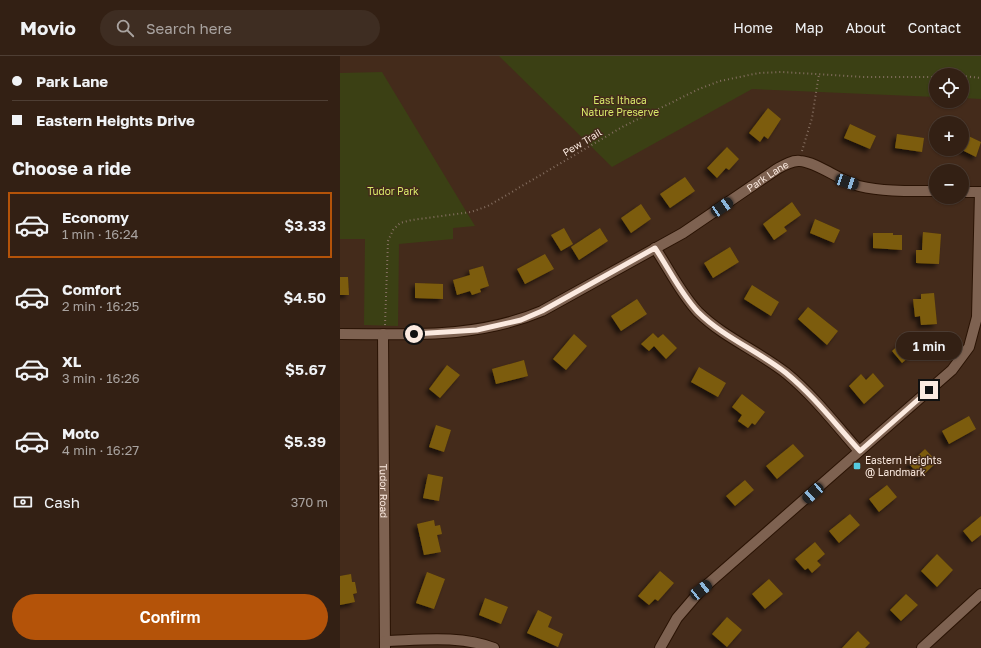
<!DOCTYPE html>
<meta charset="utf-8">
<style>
body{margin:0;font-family:"Golos Text",sans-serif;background:#3e2d22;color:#f1f3f6;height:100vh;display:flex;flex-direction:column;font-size:15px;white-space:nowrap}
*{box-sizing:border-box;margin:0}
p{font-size:13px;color:#a9a3a0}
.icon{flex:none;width:22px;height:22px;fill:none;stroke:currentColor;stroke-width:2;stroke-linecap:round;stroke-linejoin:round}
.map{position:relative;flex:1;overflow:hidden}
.sheet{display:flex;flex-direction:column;background:#332014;width:340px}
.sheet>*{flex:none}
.banner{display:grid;align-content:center;height:88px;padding:0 12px;background:#332014}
.tools{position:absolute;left:589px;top:12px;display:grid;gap:8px}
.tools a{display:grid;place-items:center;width:40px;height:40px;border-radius:50%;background:#332014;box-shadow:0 1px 3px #0004,0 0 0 1px #4e3e34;font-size:20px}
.end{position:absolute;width:18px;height:18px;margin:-9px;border:5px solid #fbeae0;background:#111;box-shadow:0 0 0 2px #111}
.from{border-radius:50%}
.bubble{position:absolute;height:28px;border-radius:14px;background:#332014;box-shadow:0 1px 3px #0004,0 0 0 1px #4e3e34;font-size:13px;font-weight:600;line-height:28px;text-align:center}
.car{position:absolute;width:12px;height:24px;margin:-12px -6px;border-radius:5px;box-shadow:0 0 3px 1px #0007;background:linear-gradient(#222 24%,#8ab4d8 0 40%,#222 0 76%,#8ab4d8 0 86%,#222 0)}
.banner b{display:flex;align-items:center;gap:14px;height:38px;font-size:15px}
.banner b+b{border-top:1px solid #4e3e34}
.banner i{width:10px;height:10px;background:#f1f3f6}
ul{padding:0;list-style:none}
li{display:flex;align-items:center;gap:12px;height:66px;margin:0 8px 6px;padding:0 4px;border:2px solid transparent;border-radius:0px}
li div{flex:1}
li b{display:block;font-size:15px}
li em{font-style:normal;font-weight:600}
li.selected{border-color:#b45309}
li>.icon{width:36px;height:36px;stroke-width:1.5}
h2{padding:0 12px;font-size:18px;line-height:48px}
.pay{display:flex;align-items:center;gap:10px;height:44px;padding:0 12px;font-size:15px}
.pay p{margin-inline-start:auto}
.button{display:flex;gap:8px;margin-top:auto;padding:8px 12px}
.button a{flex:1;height:46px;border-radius:24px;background:#b45309;color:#fff;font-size:16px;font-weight:600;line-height:46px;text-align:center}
header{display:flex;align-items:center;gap:24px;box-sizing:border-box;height:56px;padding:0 20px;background:#332014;border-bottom:1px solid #4e3e34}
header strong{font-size:19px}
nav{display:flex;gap:22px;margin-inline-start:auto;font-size:14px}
.search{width:280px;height:36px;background:#3e2d22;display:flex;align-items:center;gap:10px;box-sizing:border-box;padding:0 14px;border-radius:22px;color:#a9a3a0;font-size:15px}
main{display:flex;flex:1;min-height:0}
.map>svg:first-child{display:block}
.green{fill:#3b4014}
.building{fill:#7c5c0b;filter:url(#shadow)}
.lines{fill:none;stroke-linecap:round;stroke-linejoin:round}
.minor-casing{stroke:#2a1304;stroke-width:12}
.path{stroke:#856f61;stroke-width:2;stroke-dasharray:1 3;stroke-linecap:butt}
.minor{stroke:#7e6251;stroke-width:10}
.route{stroke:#fbeae0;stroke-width:5}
.poi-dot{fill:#55cadf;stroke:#442b1b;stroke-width:1.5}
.labels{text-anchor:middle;stroke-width:3;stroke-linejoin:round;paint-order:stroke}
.park-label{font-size:10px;fill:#d8e96a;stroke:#442b1b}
.street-label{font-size:10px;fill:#fbeae0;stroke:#442b1b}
.poi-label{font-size:10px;fill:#fbeae0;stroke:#442b1b;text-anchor:start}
</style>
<header>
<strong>Movio</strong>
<div class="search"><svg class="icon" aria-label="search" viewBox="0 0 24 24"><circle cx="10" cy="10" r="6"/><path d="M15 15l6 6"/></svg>Search here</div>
<nav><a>Home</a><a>Map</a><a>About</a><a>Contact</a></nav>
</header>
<main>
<section class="sheet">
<div class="banner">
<b><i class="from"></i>Park Lane</b>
<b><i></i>Eastern Heights Drive</b>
</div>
<h2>Choose a ride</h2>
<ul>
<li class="selected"><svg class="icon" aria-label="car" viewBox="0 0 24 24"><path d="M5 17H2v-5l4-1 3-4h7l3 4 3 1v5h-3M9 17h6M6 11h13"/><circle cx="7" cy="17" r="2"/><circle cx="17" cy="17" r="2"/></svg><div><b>Economy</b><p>1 min · 16:24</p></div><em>$3.33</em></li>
<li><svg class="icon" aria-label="car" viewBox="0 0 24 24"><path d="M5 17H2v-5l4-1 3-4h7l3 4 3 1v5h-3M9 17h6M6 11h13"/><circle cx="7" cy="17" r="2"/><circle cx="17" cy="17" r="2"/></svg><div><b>Comfort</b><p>2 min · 16:25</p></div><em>$4.50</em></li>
<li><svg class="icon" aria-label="car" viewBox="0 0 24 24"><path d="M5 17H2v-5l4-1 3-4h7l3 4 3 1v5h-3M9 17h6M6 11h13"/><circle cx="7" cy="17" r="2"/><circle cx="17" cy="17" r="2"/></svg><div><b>XL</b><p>3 min · 16:26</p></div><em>$5.67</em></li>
<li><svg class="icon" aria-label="car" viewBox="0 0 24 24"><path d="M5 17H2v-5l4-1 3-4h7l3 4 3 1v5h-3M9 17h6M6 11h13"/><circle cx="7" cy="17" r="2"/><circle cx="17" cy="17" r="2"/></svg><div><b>Moto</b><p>4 min · 16:27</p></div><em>$5.39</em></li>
</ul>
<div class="pay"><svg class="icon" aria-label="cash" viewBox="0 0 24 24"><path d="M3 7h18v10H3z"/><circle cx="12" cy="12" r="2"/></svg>Cash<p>370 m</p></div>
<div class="button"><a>Confirm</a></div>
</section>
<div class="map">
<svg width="641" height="592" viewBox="0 0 641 592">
<defs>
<filter id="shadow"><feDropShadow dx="-3.5" dy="3.5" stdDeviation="2" flood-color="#0009"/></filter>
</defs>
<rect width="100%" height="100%" fill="#442b1b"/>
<!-- green -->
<path class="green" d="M159 0H641V43L622 42V19H596V41L412 33 272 111Z
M42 16 135 170 113 172V183L59 188 58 270 24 269 25 183H0V17Z"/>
<!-- building -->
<path class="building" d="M428 52 441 63 428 83 424 80 420 86 409 77Z
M510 68 536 80 530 93 504 82Z
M622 77 641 86 636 101 622 94Z
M557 78 584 82 582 96 555 92Z
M387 91 399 103 389 114 386 112 377 122 367 112Z
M345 121 355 135 330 152 320 138Z
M452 146 461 159 444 171 447 175 434 184 423 168Z
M301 148 311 163 291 177 281 162Z
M475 163 500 174 494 187 470 177Z
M224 172 233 188 221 195 211 179Z
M260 172 268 185 239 204 231 191Z
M583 176 601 178 599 208 576 207V194H582Z
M533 177H553V179H562V194L533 192Z
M390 191 399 206 373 222 364 207Z
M205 198 214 213 185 228 177 213Z
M143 210 149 230 140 233 141 236 132 239 130 235 117 239 113 224 130 219 129 214Z
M0 221H8L9 239H0Z
M75 227 103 228V243L75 242Z
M412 229 439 246 431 260 404 243Z
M594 237 597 268 581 269 580 260 575 261 573 243H581V238Z
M297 243 307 258 281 275 271 260Z
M468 251 498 275 487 289 458 263Z
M313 277 318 282 323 278 337 292 326 303 314 290 309 295 301 288Z
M234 278 247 290 226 314 213 303Z
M567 282 577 294 562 307 552 295Z
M184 304 188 320 156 328 152 313Z
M107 309 120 319 100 342 89 333Z
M359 311 386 327 378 341 351 326Z
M533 317 544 330 524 348 509 330 521 318 526 324Z
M402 338 425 356 415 369 412 367 408 372 398 365 402 359 392 351Z
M629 360 636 373 609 388 602 375Z
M96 369 111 374 104 396 89 391Z
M453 388 464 400 437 423 426 410Z
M585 393 597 406 581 421 569 408Z
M88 418 103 421 99 445 83 442Z
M405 424 414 434 395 450 386 440Z
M547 429 557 441 539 456 529 443Z
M510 458 520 469 499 487 489 475Z
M641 460V479L632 486 623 475Z
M94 464 95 470 100 469 102 478 97 479 101 496 84 499 77 468Z
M475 486 485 498 477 505 481 509 472 517 468 512 465 514 455 503Z
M597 498 613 514 597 531 581 515Z
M320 515 334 527 318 545 315 543 309 549 298 540Z
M87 516 105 523 94 553 76 547Z
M11 518 12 526H15L17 537 13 538 15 546 0 549V520Z
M429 523 443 538 425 553 412 538Z
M566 538 578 549 561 565 550 554Z
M145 542 168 551 161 568 139 559Z
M198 554 212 561 208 571 223 578 218 591 187 577Z
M387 561 402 574 387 591 372 578Z
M518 575 530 587 525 592H502Z"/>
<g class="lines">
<!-- minor casing -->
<g class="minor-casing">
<g id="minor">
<path d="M622 136H641"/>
<path d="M315 192C329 213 341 238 358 256 383 281 418 295 446 317 474 340 496 369 519 395"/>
<path id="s1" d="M0 278C70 278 136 283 202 255L343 177 437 113C444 109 452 104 460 105 477 106 500 125 519 130 544 136 571 135 596 135"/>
<path id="s2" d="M43 278 45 592"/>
<path d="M45 585C81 584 119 579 154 592"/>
<path d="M320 592 337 562 361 534 612 314 629 291 637 261 640 136"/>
<path d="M582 592 641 538"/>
</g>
</g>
<!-- path -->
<path class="path" d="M622 20 641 22
M462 95 472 62 479 18
M45 269 48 185 53 174 60 167 72 164 131 156 148 150 284 70 359 33 380 25 419 17 442 16 523 21H596"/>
<!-- minor -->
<use href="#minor" class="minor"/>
</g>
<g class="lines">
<!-- route -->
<path class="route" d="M74 278 137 274 181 264 202 255 315 192C329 213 341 238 358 256 383 281 418 295 446 317 474 340 496 369 520 395L589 334"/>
</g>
<!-- markers -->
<rect class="poi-dot" x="513" y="406" width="8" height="8" rx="2"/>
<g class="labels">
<!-- park labels -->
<g class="park-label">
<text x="280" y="48">East Ithaca<tspan x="280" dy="12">Nature Preserve</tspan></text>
<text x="53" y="139">Tudor Park</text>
</g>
<!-- street labels -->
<g class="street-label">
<text transform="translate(242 86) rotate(-31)" y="4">Pew Trail</text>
<text dy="4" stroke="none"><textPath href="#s1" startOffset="468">Park Lane</textPath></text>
<text dy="4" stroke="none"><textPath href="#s2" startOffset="157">Tudor Road</textPath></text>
</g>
<!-- poi labels -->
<g class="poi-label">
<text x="525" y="408">Eastern Heights<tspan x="525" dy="12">@ Landmark</tspan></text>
</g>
</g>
</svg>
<div class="tools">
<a><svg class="icon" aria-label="locate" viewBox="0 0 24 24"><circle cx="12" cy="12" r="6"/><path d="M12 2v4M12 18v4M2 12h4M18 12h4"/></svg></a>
<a>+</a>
<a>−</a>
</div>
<i class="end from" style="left:74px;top:278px"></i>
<i class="end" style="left:589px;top:334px"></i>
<div class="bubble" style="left:556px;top:276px;width:66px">1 min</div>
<i class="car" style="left:507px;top:126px;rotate:108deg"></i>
<i class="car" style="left:382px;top:151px;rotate:56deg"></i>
<i class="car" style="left:473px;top:437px;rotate:228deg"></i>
<i class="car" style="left:361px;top:534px;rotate:52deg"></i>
</div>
</main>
